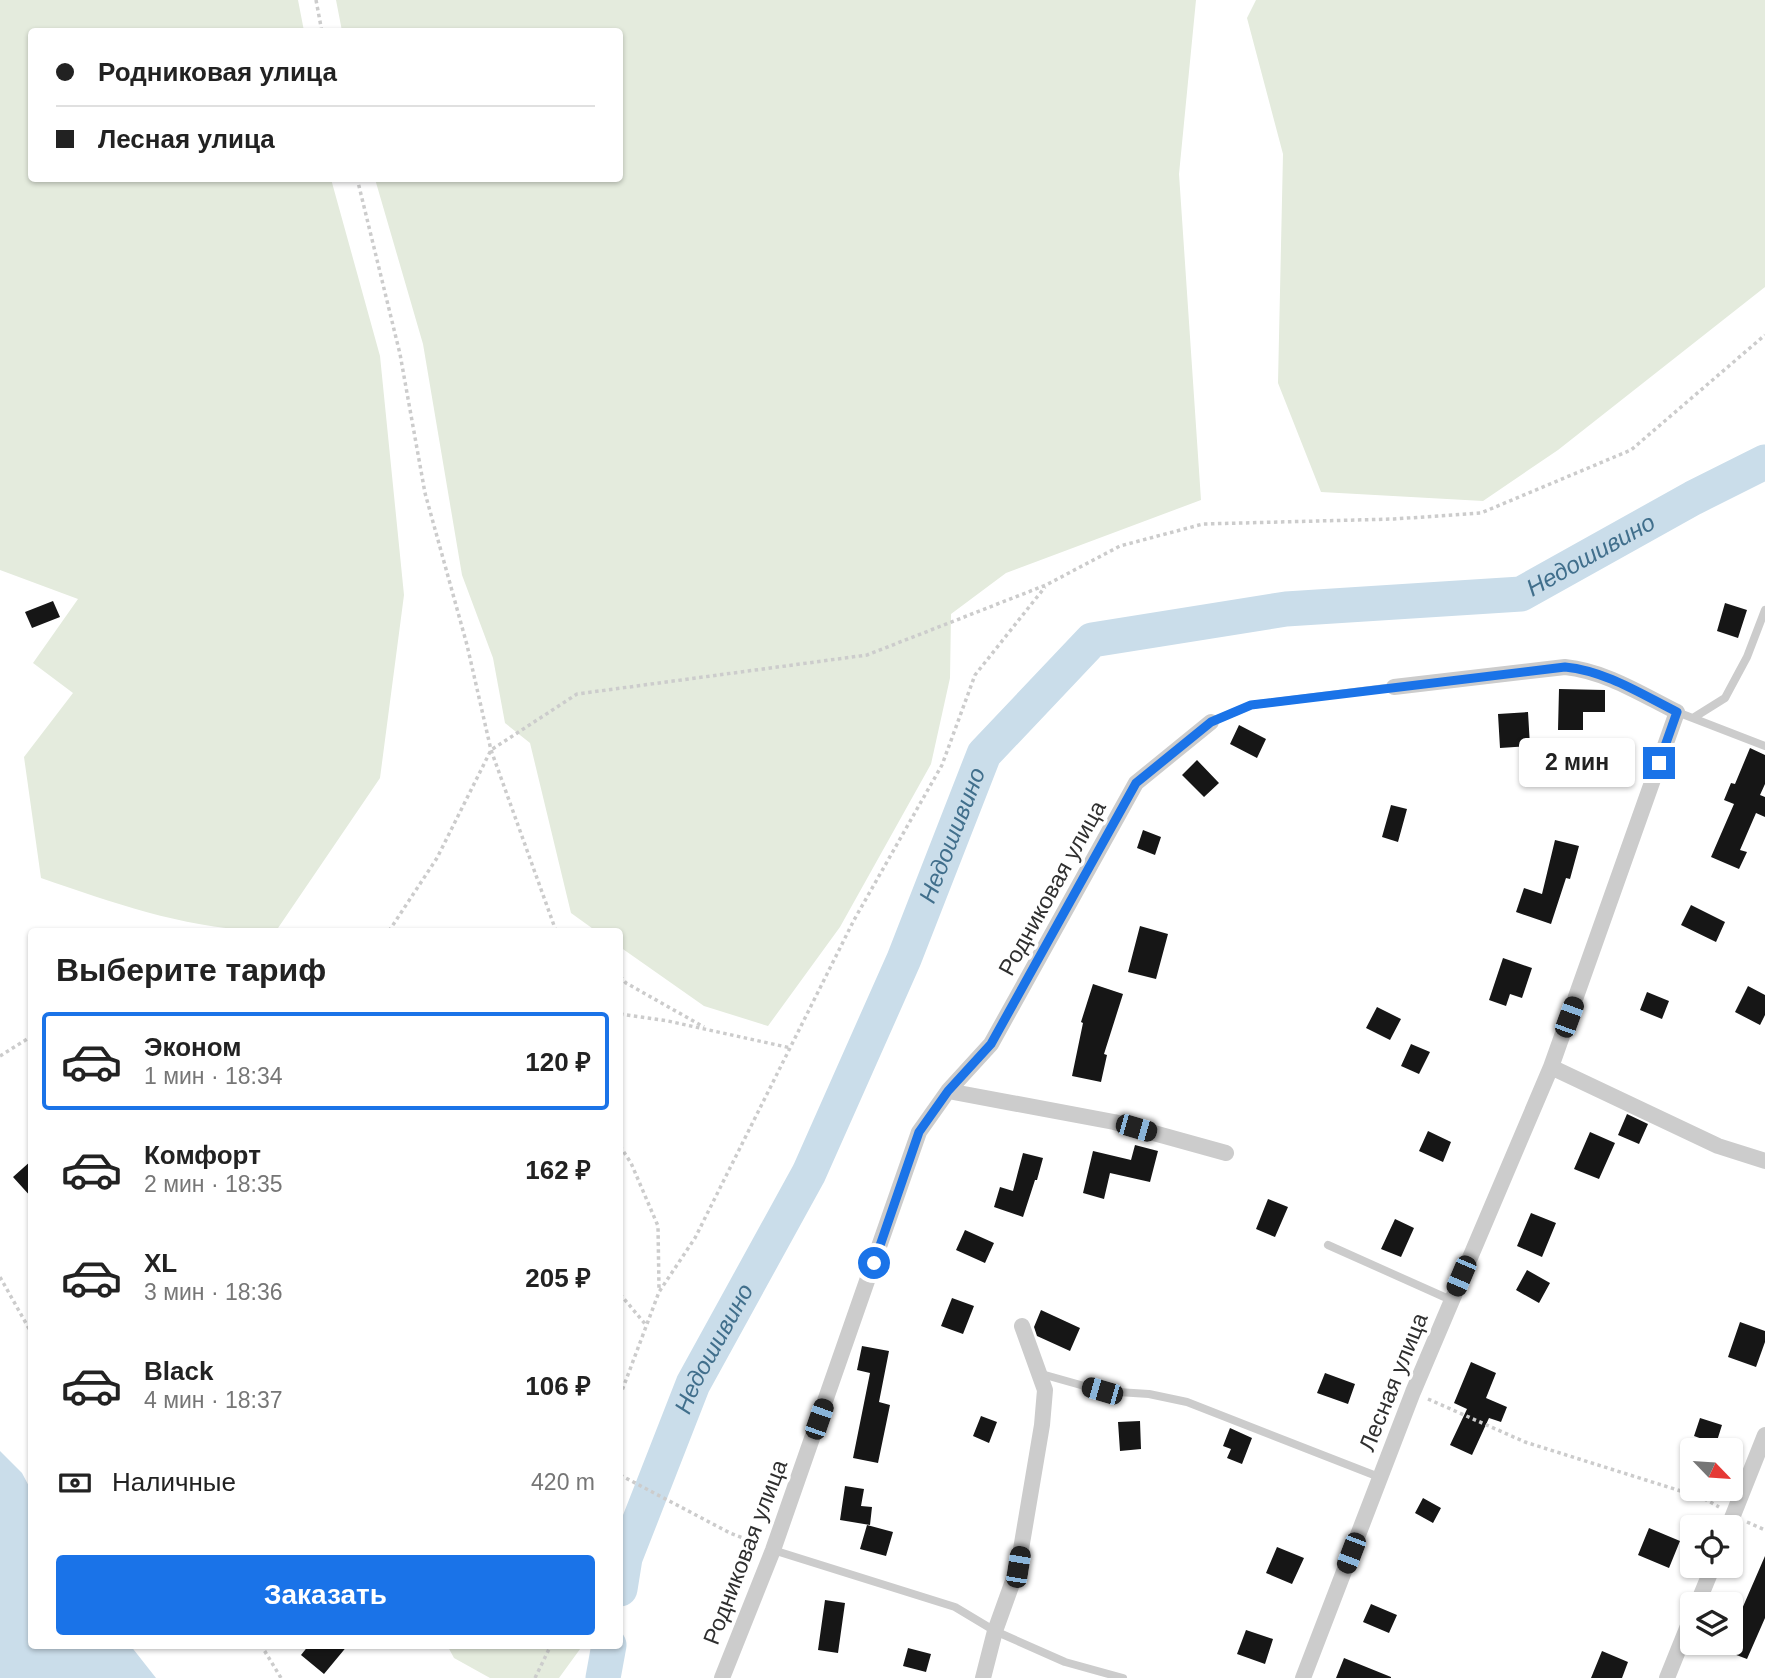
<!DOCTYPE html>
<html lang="ru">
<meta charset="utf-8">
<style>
body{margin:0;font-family:Arial,sans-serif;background:#f6f6f6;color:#222;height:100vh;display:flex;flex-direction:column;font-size:26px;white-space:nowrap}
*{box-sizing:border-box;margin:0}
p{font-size:23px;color:#767676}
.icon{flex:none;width:38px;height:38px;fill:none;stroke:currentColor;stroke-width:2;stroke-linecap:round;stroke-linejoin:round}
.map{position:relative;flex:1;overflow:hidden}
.side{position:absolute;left:28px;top:928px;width:595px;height:721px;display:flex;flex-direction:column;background:#fff;border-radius:7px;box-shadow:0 2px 5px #0004}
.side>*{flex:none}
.top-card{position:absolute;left:28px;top:28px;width:595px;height:154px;border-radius:7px;box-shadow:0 2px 5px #0004;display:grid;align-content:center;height:154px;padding:0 28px;background:#fff}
.needle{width:46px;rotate:115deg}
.fabs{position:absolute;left:1680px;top:1438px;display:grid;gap:14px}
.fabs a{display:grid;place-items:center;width:63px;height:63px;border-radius:7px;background:#fff;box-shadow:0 2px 5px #0004;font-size:35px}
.end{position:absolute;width:32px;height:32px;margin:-16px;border:9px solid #1a73e8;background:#fff;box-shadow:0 0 0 4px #fff}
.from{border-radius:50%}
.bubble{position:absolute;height:49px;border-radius:7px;background:#fff;box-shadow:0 2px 5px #0004;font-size:23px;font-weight:600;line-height:49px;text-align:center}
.car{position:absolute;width:21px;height:42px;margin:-21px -10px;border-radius:9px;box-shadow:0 0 5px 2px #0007;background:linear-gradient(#222 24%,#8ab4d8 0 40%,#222 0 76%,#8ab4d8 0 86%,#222 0)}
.top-card b{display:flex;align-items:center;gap:24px;height:66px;font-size:26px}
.top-card b+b{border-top:2px solid #e0e0e0}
.top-card i{width:18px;height:18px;background:#222}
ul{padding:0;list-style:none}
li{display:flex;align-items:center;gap:21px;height:98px;margin:0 14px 10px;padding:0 14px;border:4px solid transparent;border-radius:7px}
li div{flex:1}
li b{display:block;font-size:26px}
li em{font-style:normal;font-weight:600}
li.current{border-color:#1a73e8}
li>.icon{width:63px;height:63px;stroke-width:1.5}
h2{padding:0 28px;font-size:32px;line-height:84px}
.pay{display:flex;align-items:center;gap:18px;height:77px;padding:0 28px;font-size:26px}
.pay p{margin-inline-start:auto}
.button{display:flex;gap:14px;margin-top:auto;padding:14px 28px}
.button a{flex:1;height:80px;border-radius:7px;background:#1a73e8;color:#fff;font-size:28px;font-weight:600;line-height:80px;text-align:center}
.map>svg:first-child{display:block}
.green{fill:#e4ebdd}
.water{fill:#caddea}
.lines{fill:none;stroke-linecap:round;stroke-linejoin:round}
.river{stroke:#caddea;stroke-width:35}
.building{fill:#161616}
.path{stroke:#ccc;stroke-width:3.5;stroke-dasharray:3.5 3.5;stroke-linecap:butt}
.lane{stroke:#ccc;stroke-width:8}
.street{stroke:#ccc;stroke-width:16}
.route{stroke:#1a73e8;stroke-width:9}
.labels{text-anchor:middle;stroke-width:7;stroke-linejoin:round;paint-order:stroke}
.street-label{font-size:23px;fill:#2f2f2f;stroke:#fff}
.water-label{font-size:24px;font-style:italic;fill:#416f8c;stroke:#fff}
</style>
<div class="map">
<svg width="1765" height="1678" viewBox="0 0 1765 1678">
<rect width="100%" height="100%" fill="#fff"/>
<!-- green -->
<path class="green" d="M0 0H298L304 31 32 32V178L331 179 380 356 404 595 380 778 276 931C191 931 120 905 41 878L24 757 73 693 33 663 78 599 0 570Z
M336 0H1196L1179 174 1201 500 1006 573 951 614 950 678 931 764 840 927 768 1026 704 1006 620 947V931H596L571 913 530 743 505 723 493 658 462 575 423 344 375 179 620 178V32L342 31Z
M1256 0H1765V287L1558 450 1483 501 1321 492 1278 383 1283 154 1247 18Z
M447 1645H583L559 1678H490L454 1658Z"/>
<!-- water -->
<path class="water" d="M0 1451 22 1473 31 1490 32 1645H130L156 1678H0Z"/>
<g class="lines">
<!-- river -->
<g class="river">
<path id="s1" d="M620 1589 625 1558 693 1384 809 1173 904 959 984 754 1092 640 1286 609 1521 594 1693 498 1765 462"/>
<path d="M603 1678 609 1645"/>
</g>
</g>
<!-- building -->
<path class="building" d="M53 601 60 617 32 628 25 612Z
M1725 603 1747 610 1738 638 1717 631Z
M1559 689 1605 690V712H1583V730H1558Z
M1528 712 1530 746 1500 748 1498 714Z
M1239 725 1266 739 1257 758 1230 744Z
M1750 748 1765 755V784L1760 795 1765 797V817L1756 813 1740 850 1747 852 1739 869 1711 857 1734 804 1724 800 1731 783 1735 784Z
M1197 760 1219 783 1204 797 1182 775Z
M1391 805 1407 809 1398 842 1382 837Z
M1143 830 1161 837 1155 855 1137 848Z
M1555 840 1579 846 1570 879 1566 878 1551 924 1516 912 1524 888 1542 894Z
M1691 905 1725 922 1716 942 1681 925Z
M1140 926 1168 934 1156 979 1128 972Z
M1503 958 1532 968 1522 998 1510 994 1506 1006 1489 1000Z
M1093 984 1123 994 1104 1054 1107 1055 1101 1082 1072 1076 1083 1023 1081 1022Z
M1748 986 1765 995V1015L1760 1025 1735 1012Z
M1647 992 1669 1001 1662 1019 1640 1010Z
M1377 1007 1401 1019 1390 1040 1366 1028Z
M1411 1044 1430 1052 1419 1074 1401 1066Z
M1627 1114 1648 1124 1639 1144 1618 1135Z
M1428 1131 1451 1142 1443 1162 1419 1151Z
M1590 1132 1615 1143 1599 1179 1574 1169Z
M1135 1145 1158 1151 1150 1182 1110 1173 1104 1199 1083 1193 1093 1151 1131 1160Z
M1023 1153 1043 1158 1037 1180H1035L1023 1217 994 1207 1000 1187 1013 1191Z
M32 1160V1198L13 1177Z
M1268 1199 1288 1207 1275 1237 1256 1229Z
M1531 1213 1556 1223 1542 1257 1517 1246Z
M1395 1219 1414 1228 1401 1257 1381 1249Z
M965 1230 994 1243 985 1263 956 1250Z
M1527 1270 1550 1283 1539 1303 1516 1290Z
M952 1298 974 1306 963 1334 941 1326Z
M1041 1310 1080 1328 1070 1351 1037 1336 1034 1327Z
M1740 1322 1765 1331V1342L1756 1367 1728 1357Z
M862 1346 889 1351 879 1402 890 1405 878 1463 853 1458 870 1373 857 1370Z
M1471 1362 1496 1373 1486 1398 1507 1407 1501 1422 1489 1418 1472 1455 1450 1445 1467 1409 1454 1403Z
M1325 1373 1355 1384 1348 1404 1317 1393Z
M981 1416 997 1422 989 1443 973 1436Z
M1700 1418 1722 1425 1716 1444 1694 1436Z
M1140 1421 1141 1449 1120 1451 1118 1422Z
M1230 1428 1252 1438 1242 1464 1227 1458 1231 1449 1223 1446Z
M845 1486 864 1489 861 1506 872 1507 870 1525 840 1520Z
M1423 1498 1441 1508 1433 1523 1415 1513Z
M867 1525 893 1532 886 1556 860 1549Z
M1649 1528 1680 1541 1669 1568 1638 1555Z
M1277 1547 1304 1558 1292 1584 1266 1573Z
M1765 1556V1618L1747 1659 1731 1653V1624L1735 1625Z
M825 1600 845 1603 838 1653 818 1650Z
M1371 1604 1397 1615 1389 1633 1363 1622Z
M1246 1630 1273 1639 1265 1664 1237 1654Z
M309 1645H348L324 1674 301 1655Z
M908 1648 931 1654 926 1672 903 1666Z
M1602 1651 1628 1662 1622 1678H1591Z
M1344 1658 1391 1677V1678H1336Z"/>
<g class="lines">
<!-- path -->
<path class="path" d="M316 0 322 32
M357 178 400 354 425 493 467 645 491 750 556 931
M389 931 437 858 491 750 577 694 867 655 1046 585 1120 546 1203 524 1394 519 1481 513 1631 450 1765 335
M620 976 626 983 704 1027
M620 1014 668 1021 791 1048
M0 1056 32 1036
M620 1146 631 1163 658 1226 659 1289
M0 1277 32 1334
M620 1294 646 1325
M620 1396 659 1292 695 1238 854 920 942 765 975 675 1045 587
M1428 1399 1525 1442 1703 1498 1719 1507
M620 1475 730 1533 759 1544
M1747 1522 1765 1530
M261 1645 281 1678
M535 1678 551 1645"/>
<!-- lane -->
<path class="lane" d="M1677 712 1765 746
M1693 718 1725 698 1747 657 1765 610
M1211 722 1251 705 1394 687
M1328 1245 1451 1300
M1038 1373 1102 1391 1149 1394 1187 1402 1379 1477
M773 1550 955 1607 995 1631 1065 1662 1123 1678"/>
<!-- street -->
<path class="street" d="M1551 1067 1718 1146 1765 1161
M948 1091 1114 1122 1226 1153
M1728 1528 1765 1435
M1697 1605 1713 1566
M722 1678 773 1550 919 1132 948 1091 991 1044 1136 783 1211 722
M983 1678 995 1631 1018 1567 1042 1425 1045 1390 1022 1326
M1303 1678 1413 1392 1551 1067 1677 712C1641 694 1605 671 1565 667L1394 687
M1667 1678 1692 1616"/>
</g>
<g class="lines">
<!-- route -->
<path class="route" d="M874 1263 919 1132 948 1091 991 1044 1136 783 1211 722 1251 705 1565 667C1606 671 1641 694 1677 712L1659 763"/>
</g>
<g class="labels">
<!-- street labels -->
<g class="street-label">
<text transform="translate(1052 888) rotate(-61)" y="8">Родниковая улица</text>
<text transform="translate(1393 1382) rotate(-68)" y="8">Лесная улица</text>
<text transform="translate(745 1552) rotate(-69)" y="8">Родниковая улица</text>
</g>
<!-- water labels -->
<g class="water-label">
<text dy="8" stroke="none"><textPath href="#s1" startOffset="1582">Недошивино</textPath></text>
<text dy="8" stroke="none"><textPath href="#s1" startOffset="826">Недошивино</textPath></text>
<text dy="8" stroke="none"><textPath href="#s1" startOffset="259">Недошивино</textPath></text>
</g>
</g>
</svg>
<div class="fabs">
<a><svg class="needle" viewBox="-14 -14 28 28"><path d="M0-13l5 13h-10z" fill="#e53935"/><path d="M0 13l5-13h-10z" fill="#767676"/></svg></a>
<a><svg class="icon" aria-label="locate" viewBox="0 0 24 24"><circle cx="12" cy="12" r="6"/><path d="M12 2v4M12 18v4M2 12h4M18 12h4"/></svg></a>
<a><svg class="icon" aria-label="layers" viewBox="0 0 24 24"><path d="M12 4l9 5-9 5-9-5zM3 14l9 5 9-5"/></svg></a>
</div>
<i class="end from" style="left:874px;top:1263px"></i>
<i class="end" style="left:1659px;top:763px"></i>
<div class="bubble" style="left:1519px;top:738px;width:116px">2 мин</div>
<i class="car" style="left:1569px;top:1017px;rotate:20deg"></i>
<i class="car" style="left:1136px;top:1128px;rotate:106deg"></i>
<i class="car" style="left:1461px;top:1276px;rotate:203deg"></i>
<i class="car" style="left:1102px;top:1391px;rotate:286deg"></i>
<i class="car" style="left:819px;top:1419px;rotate:19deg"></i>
<i class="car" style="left:1351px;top:1553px;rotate:201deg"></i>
<i class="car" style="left:1018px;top:1567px;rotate:9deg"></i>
<div class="top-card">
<b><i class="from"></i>Родниковая улица</b>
<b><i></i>Лесная улица</b>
</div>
<section class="side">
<h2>Выберите тариф</h2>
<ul>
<li class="current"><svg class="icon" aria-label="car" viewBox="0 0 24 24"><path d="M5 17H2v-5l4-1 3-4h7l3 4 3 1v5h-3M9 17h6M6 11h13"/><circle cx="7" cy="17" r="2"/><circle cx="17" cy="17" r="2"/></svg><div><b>Эконом</b><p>1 мин · 18:34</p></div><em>120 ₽</em></li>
<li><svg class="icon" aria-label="car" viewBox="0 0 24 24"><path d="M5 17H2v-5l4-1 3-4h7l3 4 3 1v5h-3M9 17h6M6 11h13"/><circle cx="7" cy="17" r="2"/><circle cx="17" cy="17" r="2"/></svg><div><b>Комфорт</b><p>2 мин · 18:35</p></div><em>162 ₽</em></li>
<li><svg class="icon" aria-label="car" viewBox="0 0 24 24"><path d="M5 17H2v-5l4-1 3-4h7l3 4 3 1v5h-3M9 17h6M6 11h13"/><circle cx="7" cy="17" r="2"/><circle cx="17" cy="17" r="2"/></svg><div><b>XL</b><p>3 мин · 18:36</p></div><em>205 ₽</em></li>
<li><svg class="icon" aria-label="car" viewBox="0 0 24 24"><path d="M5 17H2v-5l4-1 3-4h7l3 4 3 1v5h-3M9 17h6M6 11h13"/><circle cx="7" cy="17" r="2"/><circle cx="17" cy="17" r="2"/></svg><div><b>Black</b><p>4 мин · 18:37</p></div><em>106 ₽</em></li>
</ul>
<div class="pay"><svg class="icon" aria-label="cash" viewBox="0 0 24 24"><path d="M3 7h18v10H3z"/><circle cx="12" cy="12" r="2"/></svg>Наличные<p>420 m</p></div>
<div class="button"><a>Заказать</a></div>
</section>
</div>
